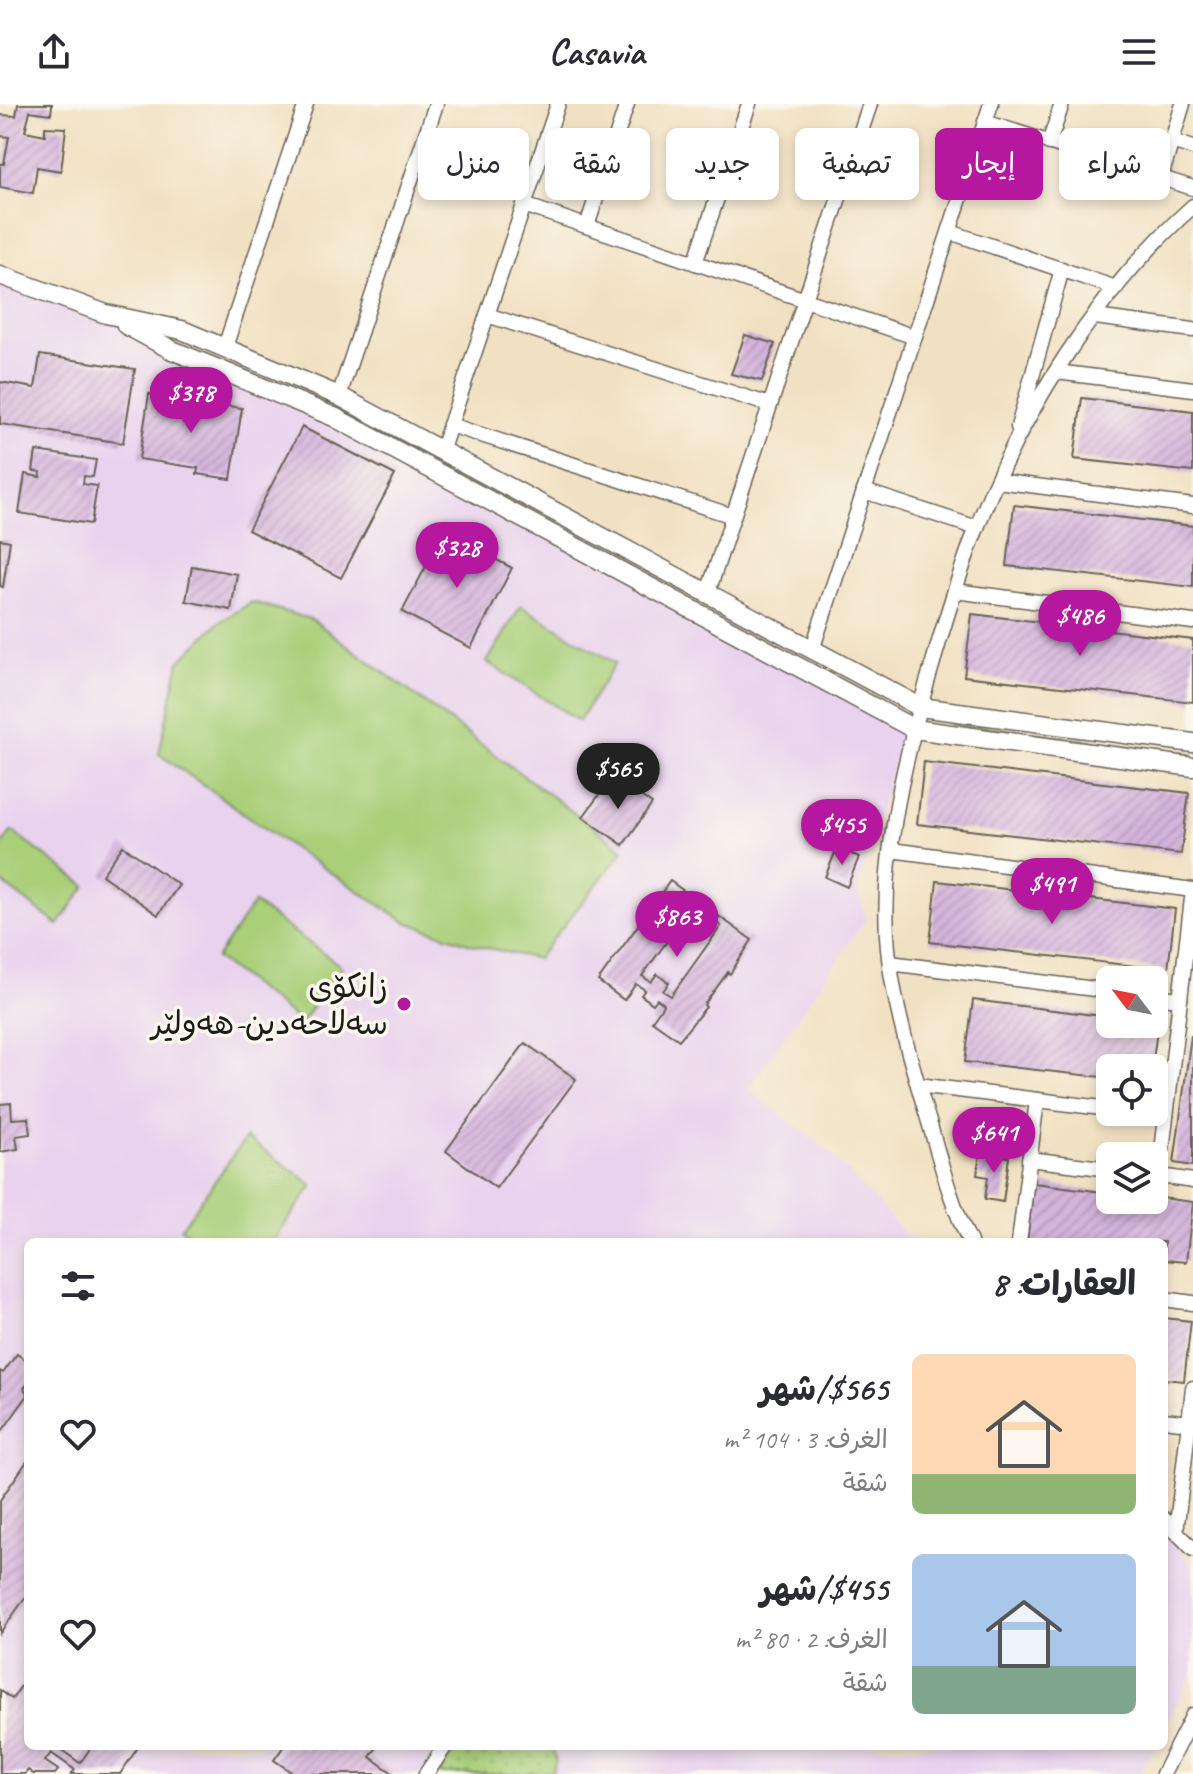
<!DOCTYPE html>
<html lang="ar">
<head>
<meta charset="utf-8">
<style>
	:root { --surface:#fff; --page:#f7f7f7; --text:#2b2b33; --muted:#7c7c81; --accent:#b5179e }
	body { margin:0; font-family:Caveat,"Playpen Sans Arabic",sans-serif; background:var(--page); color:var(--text); direction:rtl; height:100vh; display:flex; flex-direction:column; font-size:30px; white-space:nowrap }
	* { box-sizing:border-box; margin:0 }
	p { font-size:26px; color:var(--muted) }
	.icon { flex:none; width:44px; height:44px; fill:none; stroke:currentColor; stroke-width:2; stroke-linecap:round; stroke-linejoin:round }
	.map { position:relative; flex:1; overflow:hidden; direction:ltr }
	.drawer { position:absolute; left:24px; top:1134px; width:1144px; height:512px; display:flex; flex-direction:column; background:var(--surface); border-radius:12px; box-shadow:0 4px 12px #0003; direction:rtl }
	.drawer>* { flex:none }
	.banner { position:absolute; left:24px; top:24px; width:1146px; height:72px; direction:rtl; display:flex; gap:16px }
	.needle { width:52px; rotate:302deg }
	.buttons { position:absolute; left:1096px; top:862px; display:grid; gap:16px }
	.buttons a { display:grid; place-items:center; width:72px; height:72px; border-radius:12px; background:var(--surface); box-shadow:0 4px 12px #0003; font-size:40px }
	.price { position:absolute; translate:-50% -68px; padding:0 18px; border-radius:28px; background:var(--accent); color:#fff; font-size:26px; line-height:52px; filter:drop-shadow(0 2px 4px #0008) }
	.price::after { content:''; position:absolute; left:50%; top:48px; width:24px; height:18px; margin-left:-12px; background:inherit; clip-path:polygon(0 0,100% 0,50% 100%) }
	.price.on { background:#222; color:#fff }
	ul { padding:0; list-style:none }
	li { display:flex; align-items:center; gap:24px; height:200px; padding:0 32px }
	li span { display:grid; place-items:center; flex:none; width:224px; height:160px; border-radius:12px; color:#555 }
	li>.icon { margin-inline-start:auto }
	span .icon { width:96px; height:96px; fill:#fffc; stroke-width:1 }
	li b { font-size:34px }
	h2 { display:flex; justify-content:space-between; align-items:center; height:96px; padding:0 32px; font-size:34px }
	.chip { padding:0 28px; border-radius:12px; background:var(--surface); box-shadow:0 4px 12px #0003; font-size:28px; line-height:72px }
	.chip.on { background:var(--accent); color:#fff }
	header { display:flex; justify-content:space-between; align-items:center; height:104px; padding:0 32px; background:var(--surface); font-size:36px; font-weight:700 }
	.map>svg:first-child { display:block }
</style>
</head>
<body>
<header><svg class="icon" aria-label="menu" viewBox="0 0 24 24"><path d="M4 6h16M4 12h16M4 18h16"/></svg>Casavia<svg class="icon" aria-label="share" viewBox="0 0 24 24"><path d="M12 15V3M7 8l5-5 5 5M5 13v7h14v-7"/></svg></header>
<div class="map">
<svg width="1193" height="1670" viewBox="0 0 1193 1670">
	<defs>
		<pattern id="grass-dots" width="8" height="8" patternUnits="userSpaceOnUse" patternTransform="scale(2)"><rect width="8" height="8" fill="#a9cf79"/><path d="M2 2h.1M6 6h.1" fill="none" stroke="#91b168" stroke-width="1.8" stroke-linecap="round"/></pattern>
		<pattern id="forest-firs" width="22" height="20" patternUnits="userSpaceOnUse" patternTransform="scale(2)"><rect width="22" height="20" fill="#86b269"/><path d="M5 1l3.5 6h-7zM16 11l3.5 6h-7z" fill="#6d9056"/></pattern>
		<pattern id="building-hatch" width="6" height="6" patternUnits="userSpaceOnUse" patternTransform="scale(2)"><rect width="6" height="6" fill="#d4b4dc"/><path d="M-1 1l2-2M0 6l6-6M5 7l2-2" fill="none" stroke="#b59abc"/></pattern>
	</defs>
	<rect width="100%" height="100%" fill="#fbf7ec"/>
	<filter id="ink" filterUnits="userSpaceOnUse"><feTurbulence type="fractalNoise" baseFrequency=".0125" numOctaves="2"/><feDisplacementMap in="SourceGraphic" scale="16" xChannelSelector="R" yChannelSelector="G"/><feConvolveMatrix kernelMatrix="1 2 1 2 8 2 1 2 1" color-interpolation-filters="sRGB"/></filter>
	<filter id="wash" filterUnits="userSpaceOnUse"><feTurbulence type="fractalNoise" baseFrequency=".006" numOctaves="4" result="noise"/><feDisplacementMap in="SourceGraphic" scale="32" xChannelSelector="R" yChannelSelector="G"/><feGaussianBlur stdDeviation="1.8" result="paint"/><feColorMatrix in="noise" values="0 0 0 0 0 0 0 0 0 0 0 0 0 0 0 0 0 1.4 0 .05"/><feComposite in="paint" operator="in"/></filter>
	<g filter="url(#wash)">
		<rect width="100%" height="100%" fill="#f1e1c3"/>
		<g fill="#e8d2ee">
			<path d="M0 181 78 204 303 299 905 619 857 787 867 814 748 985 829 1048 913 1138H28V1642H1155L1140 1670H0Z"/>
			<path d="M1164 1428 1193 1462V1568L1164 1625Z"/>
		</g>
		<path fill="url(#grass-dots)" stroke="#62764a" stroke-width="2" d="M458 1642H552L556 1657 551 1670H439Z"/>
		<path fill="url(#forest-firs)" stroke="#516742" stroke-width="2" d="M951 617 1193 650V653L950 621Z"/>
		<g fill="#a9cf79" stroke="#62764a" stroke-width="2">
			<path d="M252 498 313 516 624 746 537 855 471 840 406 818 299 748 159 650 179 558 218 519Z"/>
			<path d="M521 502 615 559 579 617 487 558Z"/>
			<path d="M12 727 86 782 58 821 0 777V743Z"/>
			<path d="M254 799 342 863 301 918 216 854Z"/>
			<path d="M246 1034 313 1081 273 1138H200L181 1124Z"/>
		</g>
		<g id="blocks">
			<g fill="url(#building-hatch)" fill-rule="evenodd">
				<path d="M18 0H52L51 10 30 7 25 27 45 31V23L66 24 61 67 37 63 33 89 0 83V60H4L9 33 0 32V11L16 12Z"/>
				<path d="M745 231 775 240 762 277 731 270Z"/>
				<path d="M40 251 135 265 123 339 0 320V278L35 284Z"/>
				<path d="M149 290 242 304 231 375 197 370 198 364 139 355Z"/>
				<path d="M1082 294 1193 307V368L1074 355Z"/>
				<path d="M302 323 395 371 341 474 248 426Z"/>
				<path d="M36 347 96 356 93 373 84 372 83 380 97 382 91 420 19 409 25 370 40 373 41 368 33 367Z"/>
				<path d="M1014 401 1193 422V483L1007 462Z"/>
				<path d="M444 428 512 464 471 544 402 508Z"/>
				<path d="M0 435 10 437 3 483 0 482Z"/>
				<path d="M192 462 237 470 231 506 186 497Z"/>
				<path d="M972 510 1193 536V598L964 572Z"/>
				<path d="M924 658 1189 689 1181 750 917 720Z"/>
				<path d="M613 672 652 700 623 741 583 713Z"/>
				<path d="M123 742 179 781 158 811 102 771Z"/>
				<path d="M837 744 859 753 847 783 825 773Z"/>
				<path d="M670 777 752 836 730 870 728 868 704 901 706 903 679 936 652 917 664 900 657 895 653 900 641 891 645 886 636 880 624 896 598 877ZM693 801 721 822 671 892 663 887 669 879 657 870 651 878 642 872Z"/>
				<path d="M937 777 1175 805 1168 866 930 838Z"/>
				<path d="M973 896 1110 913V920L1158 918 1152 964H1110V974L965 958Z"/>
				<path d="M1191 932H1193V1062L1174 1059Z"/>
				<path d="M525 939 576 975 496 1084 446 1047Z"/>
				<path d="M11 999 12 1015 28 1014 30 1030 16 1032 18 1045 0 1048V1000Z"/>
				<path d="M981 1010 1009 1030 994 1049 967 1029Z"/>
				<path d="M980 1049 1009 1053 1003 1098 985 1095 988 1073 977 1071Z"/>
				<path d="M1034 1079 1110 1089V1096H1154V1093L1193 1098 1186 1158 1164 1156V1138H1027Z"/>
				<path d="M1164 1214 1191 1217 1184 1277 1164 1275Z"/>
				<path d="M17 1250 28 1258V1279L24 1284 28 1291 0 1330V1267L3 1269Z"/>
				<path d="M28 1356V1490L0 1529V1396Z"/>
				<path d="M21 1582 28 1587V1642H56L80 1659 92 1642H139L120 1670H71L75 1666 51 1649 45 1657 58 1666 55 1670H33L28 1666 25 1670H0V1586L12 1595Z"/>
				<path d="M284 1642H333L336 1644 338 1642H378L370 1653 394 1670H294L274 1656Z"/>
			</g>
		</g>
	</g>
	<g filter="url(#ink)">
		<use href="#blocks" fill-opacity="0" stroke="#676156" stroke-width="2"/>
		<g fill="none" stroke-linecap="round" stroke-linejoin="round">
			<defs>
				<g id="street">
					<path d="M985 18 1193 84"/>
					<path d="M1172 37 1193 44"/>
					<path d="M1049 39 1062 0"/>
					<path d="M1161 73 1183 0"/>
					<path d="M524 101 915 233"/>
					<path d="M587 122 627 0"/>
					<path d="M950 128 1116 184"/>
					<path d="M695 159 749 0"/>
					<path d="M487 211 770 301"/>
					<path d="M1095 213 1193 226"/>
					<path d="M225 243 306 0"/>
					<path d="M1056 268 1193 285"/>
					<path d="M339 292 436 0"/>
					<path d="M450 321 733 412"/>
					<path d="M1018 323 1062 165"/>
					<path d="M442 345 558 0"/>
					<path d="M997 377 1193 402"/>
					<path d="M864 387 977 424"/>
					<path d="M955 487 1193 518"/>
					<path d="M708 488 870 0"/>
					<path d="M812 546 991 0"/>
					<path d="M891 746 1193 786 1159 1072"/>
					<path d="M890 859 1110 887"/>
					<path d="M1154 892 1180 895"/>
					<path d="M918 981 1110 1005"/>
					<path d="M1132 1008 1166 1012"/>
					<path d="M1029 1055 1110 1065"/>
					<path d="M1154 1071 1193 1077"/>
					<path d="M970 1138C951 1100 941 1059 929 1018 913 965 896 910 889 854 878 764 903 661 928 575 943 525 957 474 976 426 1021 308 1099 186 1193 102"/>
					<path d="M1019 1138 1037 996"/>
					<path d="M1164 1195 1193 1199"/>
					<path d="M1164 1316 1189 1319"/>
					<path d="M1164 1415 1193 1445"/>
					<path d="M1176 1428 1193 1284"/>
					<path d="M426 1670 445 1642"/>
					<path d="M1163 1670 1193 1611"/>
				</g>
				<g id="secondary">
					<path d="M0 171 106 210 182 226 339 292 920 603 1193 639"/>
					<path d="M126 221 172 246 334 313 914 625 1193 663"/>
				</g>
			</defs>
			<use href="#street" stroke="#676156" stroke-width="17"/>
			<use href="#secondary" stroke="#676156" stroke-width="21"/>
			<use href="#street" stroke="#fff" stroke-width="14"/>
			<use href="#secondary" stroke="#fff" stroke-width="18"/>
		</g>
	</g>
	<circle fill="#b5179e" stroke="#fbf7ec" stroke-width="3" cx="404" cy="900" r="8"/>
	<g text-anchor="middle" stroke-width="7" stroke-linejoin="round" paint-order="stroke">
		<g font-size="32" fill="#1c1c1c" stroke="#fbf7ec" text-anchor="end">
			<text x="388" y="893">زانکۆی<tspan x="388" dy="37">سەلاحەدین-هەولێر</tspan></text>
		</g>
	</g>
</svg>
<div class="buttons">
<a><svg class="needle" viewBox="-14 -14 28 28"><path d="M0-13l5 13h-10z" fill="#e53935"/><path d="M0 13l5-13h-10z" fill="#7c7c81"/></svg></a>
<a><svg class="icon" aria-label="locate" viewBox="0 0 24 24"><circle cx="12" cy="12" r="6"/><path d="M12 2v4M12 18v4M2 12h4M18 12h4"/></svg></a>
<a><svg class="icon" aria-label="layers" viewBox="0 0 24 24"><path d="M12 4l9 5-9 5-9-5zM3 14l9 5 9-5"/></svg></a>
</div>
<b class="price" style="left:191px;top:331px">$378</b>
<b class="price" style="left:457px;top:486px">$328</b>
<b class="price" style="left:1080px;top:554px">$486</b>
<b class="price on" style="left:618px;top:707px">$565</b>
<b class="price" style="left:842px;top:763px">$455</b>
<b class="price" style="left:1052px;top:822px">$491</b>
<b class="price" style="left:677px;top:855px">$863</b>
<b class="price" style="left:994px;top:1071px">$641</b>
<div class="banner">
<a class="chip">شراء</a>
<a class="chip on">إيجار</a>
<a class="chip">تصفية</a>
<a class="chip">جديد</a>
<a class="chip">شقة</a>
<a class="chip">منزل</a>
</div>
<section class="drawer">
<h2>العقارات: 8<svg class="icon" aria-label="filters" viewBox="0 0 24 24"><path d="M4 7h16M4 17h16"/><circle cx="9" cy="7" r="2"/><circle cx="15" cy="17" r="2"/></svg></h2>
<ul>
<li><span style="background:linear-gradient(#ffd9b3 75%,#8fb573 0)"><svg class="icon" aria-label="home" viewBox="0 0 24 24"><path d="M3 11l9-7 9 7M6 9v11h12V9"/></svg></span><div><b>$565/شهر</b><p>الغرف: 3 · 104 m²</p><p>شقة</p></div><svg class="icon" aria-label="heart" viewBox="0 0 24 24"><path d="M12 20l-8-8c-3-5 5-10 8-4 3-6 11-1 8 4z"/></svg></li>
<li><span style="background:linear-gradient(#a9c7e8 70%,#7fa58c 0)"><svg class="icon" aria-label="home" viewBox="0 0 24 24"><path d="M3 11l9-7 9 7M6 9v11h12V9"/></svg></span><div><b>$455/شهر</b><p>الغرف: 2 · 80 m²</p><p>شقة</p></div><svg class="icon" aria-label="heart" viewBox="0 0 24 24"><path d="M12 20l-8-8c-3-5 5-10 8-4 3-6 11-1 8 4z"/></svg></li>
</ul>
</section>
</div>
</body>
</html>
